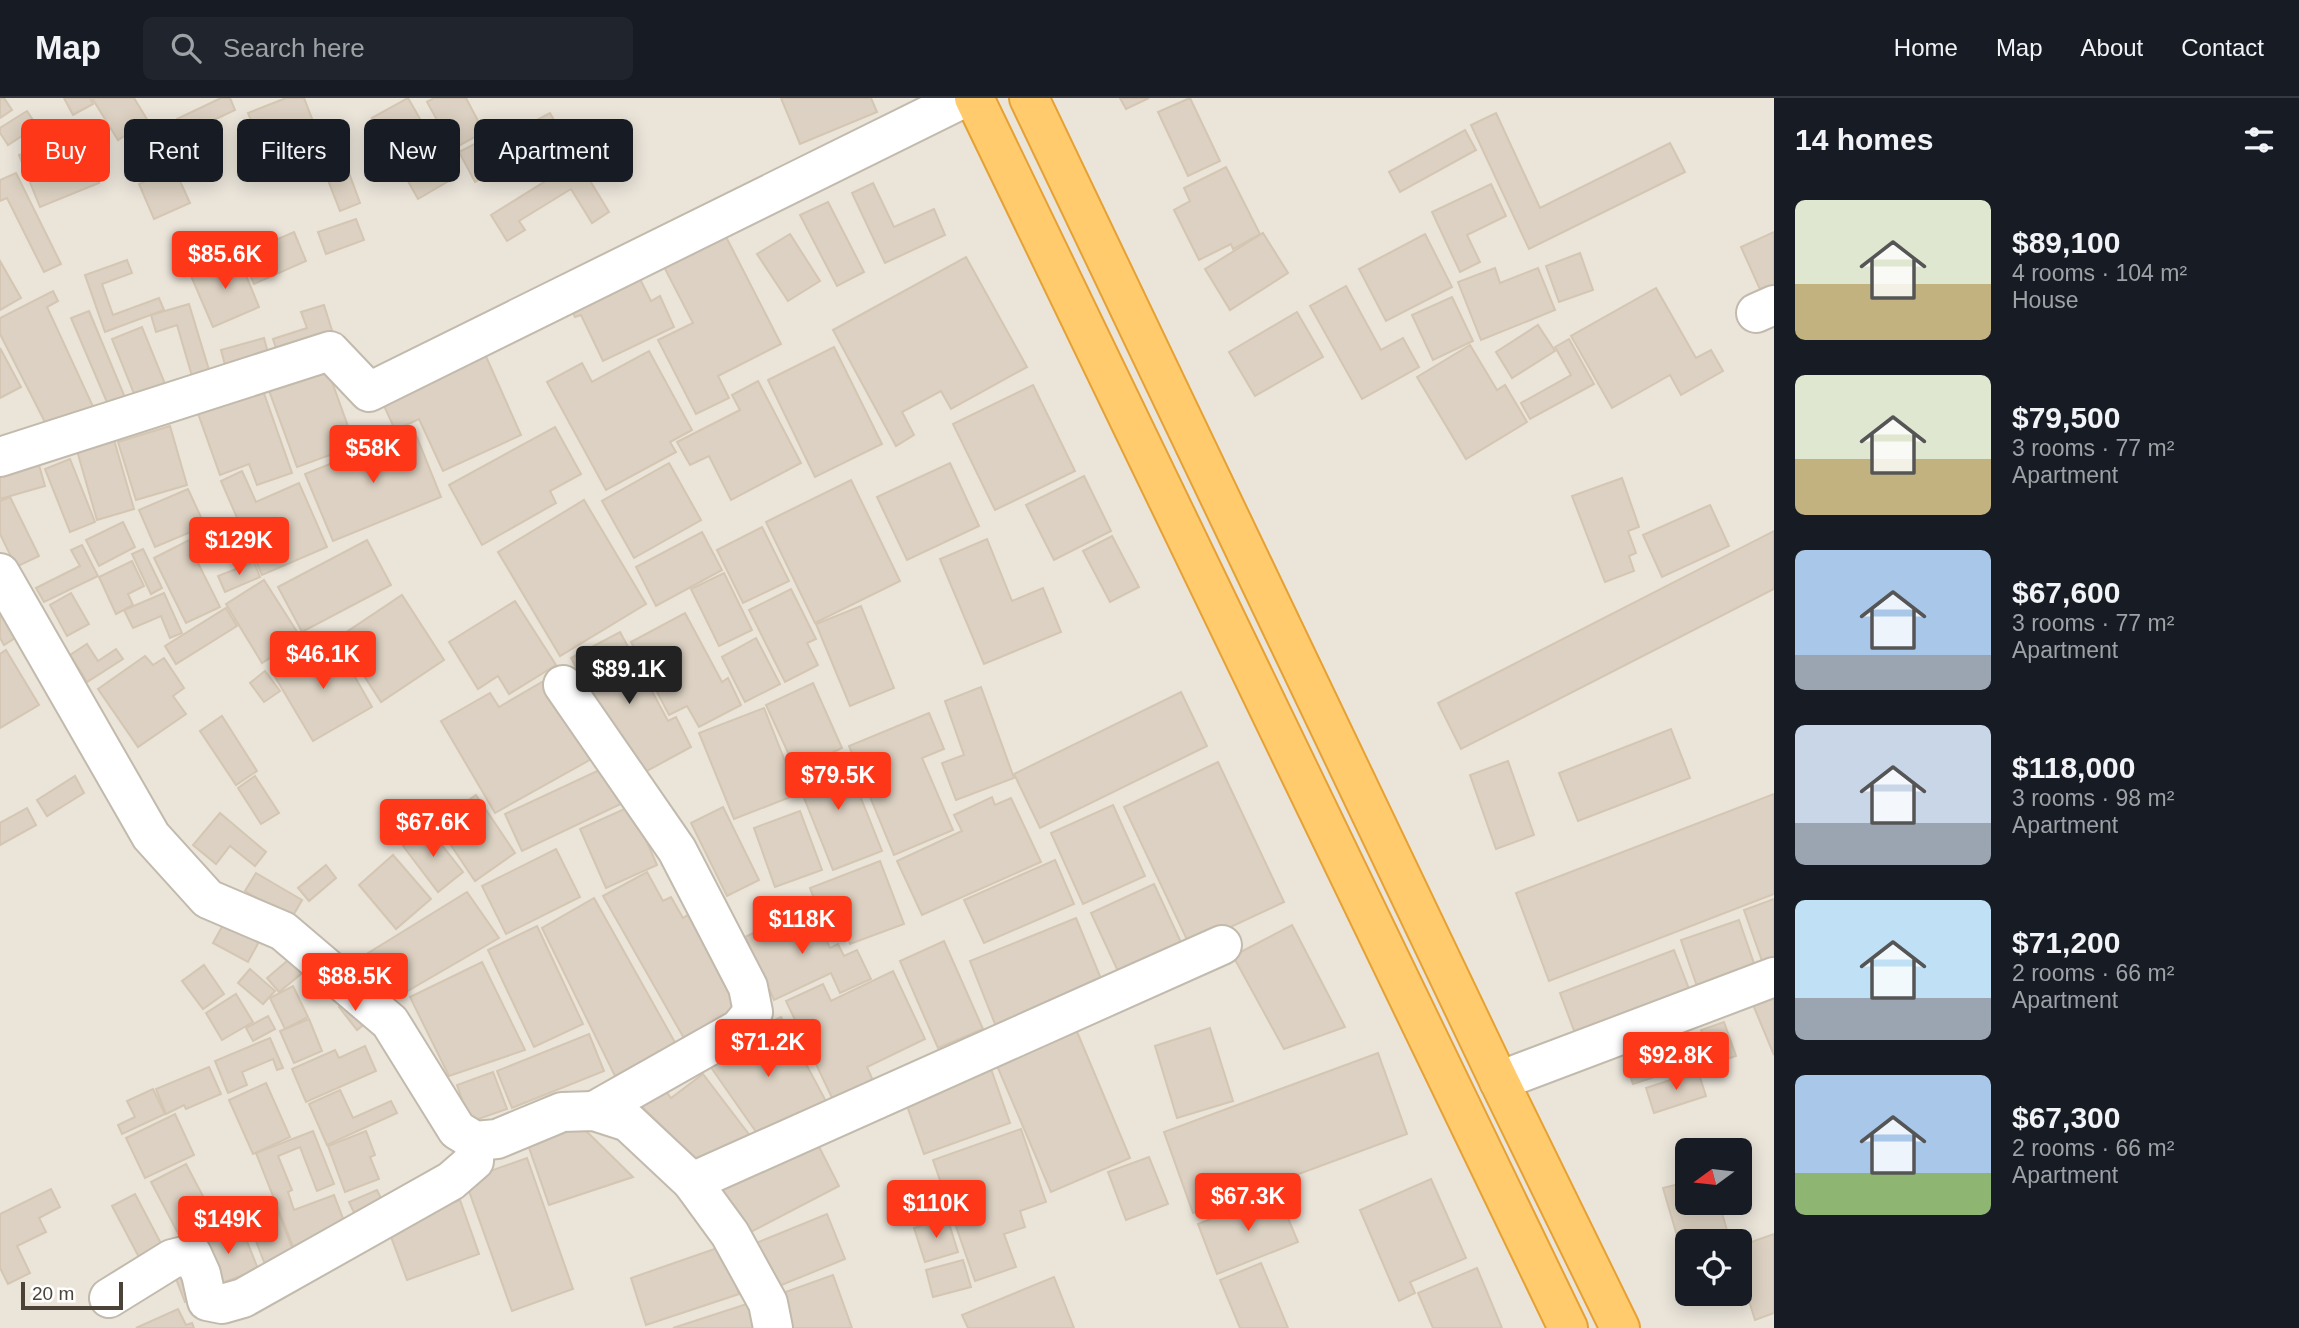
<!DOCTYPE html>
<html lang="en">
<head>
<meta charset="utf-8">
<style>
	:root { --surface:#171b24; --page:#20242c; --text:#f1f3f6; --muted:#9ea1a6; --line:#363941; --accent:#ff3719 }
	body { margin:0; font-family:Arial,sans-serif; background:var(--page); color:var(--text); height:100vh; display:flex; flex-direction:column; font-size:26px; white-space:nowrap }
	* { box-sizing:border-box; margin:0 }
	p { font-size:23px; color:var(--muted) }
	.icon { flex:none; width:38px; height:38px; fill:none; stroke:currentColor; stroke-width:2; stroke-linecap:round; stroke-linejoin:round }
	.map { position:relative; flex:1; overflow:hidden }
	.drawer { display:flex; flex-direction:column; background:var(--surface); width:525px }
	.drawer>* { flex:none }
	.hud { position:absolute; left:21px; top:21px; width:665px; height:63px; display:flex; gap:14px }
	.needle { width:46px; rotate:255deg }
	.controls { position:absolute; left:1675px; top:1040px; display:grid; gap:14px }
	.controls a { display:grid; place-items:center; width:77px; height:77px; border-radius:10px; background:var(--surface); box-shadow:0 4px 18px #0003; font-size:35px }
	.scale { position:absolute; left:21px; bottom:18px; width:102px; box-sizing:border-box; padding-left:7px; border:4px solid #4b4338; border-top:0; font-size:19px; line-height:24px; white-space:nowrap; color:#4b4338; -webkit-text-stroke:5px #fff; paint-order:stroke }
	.price { position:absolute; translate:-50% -60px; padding:0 16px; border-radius:7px; background:var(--accent); color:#fff; font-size:23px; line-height:46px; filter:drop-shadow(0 2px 4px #0008) }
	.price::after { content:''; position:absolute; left:50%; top:42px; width:21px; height:16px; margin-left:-10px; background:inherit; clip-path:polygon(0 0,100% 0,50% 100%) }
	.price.on { background:#222; color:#fff }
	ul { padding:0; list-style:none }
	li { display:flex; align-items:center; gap:21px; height:175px; padding:0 21px }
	li span { display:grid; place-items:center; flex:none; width:196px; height:140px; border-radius:10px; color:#555 }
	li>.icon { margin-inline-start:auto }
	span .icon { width:84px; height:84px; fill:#fffc; stroke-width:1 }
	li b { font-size:30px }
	h2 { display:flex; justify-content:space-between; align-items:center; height:84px; padding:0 21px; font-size:30px }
	.pill { padding:0 24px; border-radius:10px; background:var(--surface); box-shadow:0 4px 18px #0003; font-size:24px; line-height:63px }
	.pill.on { background:var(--accent); color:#fff }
	header { display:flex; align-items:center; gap:42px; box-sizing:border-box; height:98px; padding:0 35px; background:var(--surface); border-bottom:2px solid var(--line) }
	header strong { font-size:33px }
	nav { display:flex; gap:38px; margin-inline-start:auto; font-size:24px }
	.search { width:490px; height:63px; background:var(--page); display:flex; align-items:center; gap:18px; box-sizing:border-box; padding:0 24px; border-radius:10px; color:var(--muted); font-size:26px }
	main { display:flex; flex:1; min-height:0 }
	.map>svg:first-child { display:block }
</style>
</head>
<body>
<header>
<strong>Map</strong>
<div class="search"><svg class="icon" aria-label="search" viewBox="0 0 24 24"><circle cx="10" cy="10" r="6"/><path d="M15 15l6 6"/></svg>Search here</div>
<nav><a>Home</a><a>Map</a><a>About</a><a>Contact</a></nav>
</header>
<main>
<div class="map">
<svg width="1774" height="1230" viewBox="0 0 1774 1230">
	<rect width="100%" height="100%" fill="#f6f2eb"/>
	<path fill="#eae4d9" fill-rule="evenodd" d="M0 0H1774V1230H0ZM1687 1052H1740V1104H1687ZM1687 1143H1740V1195H1687Z"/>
	<g fill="#dcd1c2" stroke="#d4c6b2" stroke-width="2">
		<path d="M0 0H4L12 12 0 20Z"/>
		<path d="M64 0H90L93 6 73 17Z"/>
		<path d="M92 0H134L148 23 118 42Z"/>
		<path d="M221 0H230L235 12 184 36 177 21Z"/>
		<path d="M286 0H304L316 31 263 52 248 15Z"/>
		<path d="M408 0 454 80 418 101 372 20Z"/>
		<path d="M434 0H466L484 34 453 51 427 4Z"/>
		<path d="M781 0H871L877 14 800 46Z"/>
		<path d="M1120 0H1149L1126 11Z"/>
		<path d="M1190 0 1220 63 1188 78 1158 14Z"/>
		<path d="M27 13 37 28 8 47 0 35V30Z"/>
		<path d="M550 15 576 62 543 80 536 67 554 57 535 23Z"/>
		<path d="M1496 15 1540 110 1670 45 1685 74 1529 151 1471 27Z"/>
		<path d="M1465 32 1476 52 1400 94 1389 74Z"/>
		<path d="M78 33 99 85 40 109 19 57Z"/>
		<path d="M488 39 503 69 475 84 459 54Z"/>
		<path d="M578 63 609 114 592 125 571 91 519 123 525 132 507 143 491 117Z"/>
		<path d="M345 64 360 105 340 113 324 72Z"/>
		<path d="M1226 69 1260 136 1233 151 1231 146 1199 162 1174 112 1190 103 1184 90Z"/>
		<path d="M174 70 190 105 154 121 139 86Z"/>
		<path d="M16 75 61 166 44 174 7 100 0 103V82Z"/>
		<path d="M873 85 894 129 934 111 945 137 885 165 852 95Z"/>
		<path d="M1491 86 1506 118 1467 137 1480 164 1460 174 1432 114Z"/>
		<path d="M828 104 864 174 837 188 800 117Z"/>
		<path d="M356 121 364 142 326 156 318 134Z"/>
		<path d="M722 131 781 246 718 278 729 300 696 316 658 242 693 225 661 163Z"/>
		<path d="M294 134 306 163 254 186 241 157Z"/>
		<path d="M1774 134V193L1763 198 1741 149Z"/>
		<path d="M1263 135 1288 175 1230 212 1205 171Z"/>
		<path d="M790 136 820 183 788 203 757 156Z"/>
		<path d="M1425 136 1452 189 1386 223 1359 171Z"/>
		<path d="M1580 155 1593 192 1559 204 1546 168Z"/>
		<path d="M238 158 259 209 213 229 191 178Z"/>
		<path d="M966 159 1027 269 951 311 941 293 902 314 914 337 896 348 833 232Z"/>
		<path d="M127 162 132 175 102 186 113 217 159 200 164 212 105 234 85 177Z"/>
		<path d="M0 163 21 200 0 212Z"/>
		<path d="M1495 170 1500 185 1538 170 1555 212 1481 242 1458 184Z"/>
		<path d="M640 181 651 203 660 198 674 229 603 263 581 217 575 219 565 199Z"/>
		<path d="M1346 188 1381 252 1403 240 1419 269 1362 301 1310 208Z"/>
		<path d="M1656 190 1696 260 1711 252 1723 273 1681 297 1670 277 1612 310 1571 238Z"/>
		<path d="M53 193 58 203 47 209 96 315 46 326 0 236V220Z"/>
		<path d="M1452 199 1473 243 1433 262 1412 217Z"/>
		<path d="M189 206 209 272 192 278 177 227 156 234 151 217Z"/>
		<path d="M324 207 335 242 279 259 273 241 307 230 301 214Z"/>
		<path d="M89 213 126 302 109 309 71 220Z"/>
		<path d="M1297 214 1323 259 1255 298 1229 254Z"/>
		<path d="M1538 227 1555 253 1512 280 1496 254Z"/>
		<path d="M142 229 165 286 135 298 112 241Z"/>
		<path d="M264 240 271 266 228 278 221 252Z"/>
		<path d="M1569 241 1594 286 1530 321 1521 305 1571 277 1555 249Z"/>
		<path d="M1470 247 1497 292 1505 287 1527 324 1466 361 1417 279Z"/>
		<path d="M834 249 882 346 815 379 768 282Z"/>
		<path d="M0 250 21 289 0 300Z"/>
		<path d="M649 253 692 332 670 344 676 354 606 392 547 284 582 265 592 284Z"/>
		<path d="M484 254 521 337 443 373 419 321 395 332 381 301Z"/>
		<path d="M326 267 355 348 297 369 267 287Z"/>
		<path d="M758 283 801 365 731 402 709 358 690 367 677 344 740 312 732 297Z"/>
		<path d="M260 284 292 375 257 387 249 366 220 377 195 307Z"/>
		<path d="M1033 287 1075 373 995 412 953 326Z"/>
		<path d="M110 328 134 411 97 422 73 339Z"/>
		<path d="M170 328 187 387 136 402 118 344Z"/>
		<path d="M555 329 581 376 550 393 556 405 482 447 449 387Z"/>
		<path d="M414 332 441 399 333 443 305 376Z"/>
		<path d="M35 353 45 388 0 401V362Z"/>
		<path d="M70 361 95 424 70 434 45 371Z"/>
		<path d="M669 365 701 422 634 460 602 403Z"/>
		<path d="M950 365 979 428 907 462 877 399Z"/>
		<path d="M242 373 256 404 299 385 327 449 262 477 221 383Z"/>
		<path d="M1084 378 1111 433 1054 462 1026 407Z"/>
		<path d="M1622 380 1639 429 1628 433 1636 455 1629 458 1634 473 1605 484 1572 398Z"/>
		<path d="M851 382 900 483 815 525 766 424Z"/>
		<path d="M188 391 205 428 155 449 139 412Z"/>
		<path d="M10 399 39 458 16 469 0 436V403Z"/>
		<path d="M584 402 646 506 560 558 498 454Z"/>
		<path d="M1710 407 1729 448 1662 479 1643 437Z"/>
		<path d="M123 424 135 449 99 468 86 442Z"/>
		<path d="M762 429 789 483 743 505 717 452Z"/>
		<path d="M1774 433V491L1461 651 1438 605Z"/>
		<path d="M702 434 722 472 656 508 636 469Z"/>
		<path d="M199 437 207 453 195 459 220 509 186 525 154 460Z"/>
		<path d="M1112 438 1139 489 1110 504 1083 453Z"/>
		<path d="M987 441 1012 503 1043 490 1061 534 984 566 940 461Z"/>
		<path d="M367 442 391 487 302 534 278 489Z"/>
		<path d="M82 447 98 478 44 504 36 490 80 468 71 452Z"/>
		<path d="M143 451 162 490 151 496 132 456Z"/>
		<path d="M132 463 144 488 128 496 133 507 116 516 99 479Z"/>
		<path d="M254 464 260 479 225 494 218 478Z"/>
		<path d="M724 475 752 532 719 548 691 491Z"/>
		<path d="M264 482 301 540 262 565 226 506Z"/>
		<path d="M791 491 816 541 807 545 818 567 785 584 749 512Z"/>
		<path d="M0 494 23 535 4 547 0 540Z"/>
		<path d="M71 495 89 526 67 538 50 507Z"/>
		<path d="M164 495 182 535 170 540 161 518 133 530 124 512Z"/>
		<path d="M402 497 444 562 381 604 339 539Z"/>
		<path d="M515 503 556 567 509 596 498 578 478 591 449 544Z"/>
		<path d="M861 508 894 590 850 608 816 526Z"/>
		<path d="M226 510 237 528 176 566 165 548Z"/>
		<path d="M685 515 722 584 728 580 741 607 699 629 687 608 669 617 631 544Z"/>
		<path d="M620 534 668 623 676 619 691 649 634 680 571 560Z"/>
		<path d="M756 540 780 586 745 604 722 559Z"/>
		<path d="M334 542 372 609 313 643 274 577Z"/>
		<path d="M87 546 98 563 116 551 123 561 87 584 70 557Z"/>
		<path d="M6 552 39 607 0 630V556Z"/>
		<path d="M145 558 153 567 164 560 184 590 173 598 186 616 138 649 98 591Z"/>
		<path d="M265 573 280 593 264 604 250 585Z"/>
		<path d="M547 581 595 659 495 715 441 623 490 595 499 609Z"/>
		<path d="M813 585 842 650 796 672 766 607Z"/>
		<path d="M981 589 1014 680 956 702 942 665 964 657 945 603Z"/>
		<path d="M1181 594 1207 648 1040 730 1014 676Z"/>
		<path d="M764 610 798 696 734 721 699 635Z"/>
		<path d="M929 615 944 651 922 660 953 732 894 757 849 648Z"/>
		<path d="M222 618 257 673 236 687 200 633Z"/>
		<path d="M1671 631 1690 680 1578 723 1559 675Z"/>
		<path d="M843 655 882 753 833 772 794 675Z"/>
		<path d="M1508 663 1534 737 1496 751 1470 677Z"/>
		<path d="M1218 664 1284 804 1190 848 1124 709Z"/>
		<path d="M610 667 627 703 522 753 505 716Z"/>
		<path d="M75 678 84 695 47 718 37 702Z"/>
		<path d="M255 678 279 715 261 726 238 690Z"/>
		<path d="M1774 696V796L1549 883 1516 795Z"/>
		<path d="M476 697 515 755 475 783 436 725Z"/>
		<path d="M992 699 995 707 1011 700 1041 764 922 817 897 763 962 733 954 717Z"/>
		<path d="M1113 707 1145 778 1083 806 1051 735Z"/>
		<path d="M631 708 657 767 606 790 580 731Z"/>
		<path d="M723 709 759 782 727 798 691 725Z"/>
		<path d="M27 710 36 727 0 747V725Z"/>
		<path d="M800 713 822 772 775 789 754 730Z"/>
		<path d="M220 715 266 754 255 768 230 748 216 766 193 747Z"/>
		<path d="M427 728 463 774 438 794 403 748Z"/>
		<path d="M556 751 580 799 506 836 482 788Z"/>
		<path d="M393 757 431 801 396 831 359 787Z"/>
		<path d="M1055 762 1074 806 984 845 964 802Z"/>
		<path d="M880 763 904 826 850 846 844 830 828 837 810 790Z"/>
		<path d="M326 767 336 780 309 803 298 790Z"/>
		<path d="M647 774 663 803 671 799 683 820 694 813 748 907 685 942 603 798Z"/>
		<path d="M256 775 302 802 291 821 245 793Z"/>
		<path d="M1154 786 1185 853 1122 882 1091 815Z"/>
		<path d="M467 794 499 840 399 898 365 857Z"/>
		<path d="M594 800 677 948 616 980 542 830Z"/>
		<path d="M1774 801V871L1766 874 1744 812Z"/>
		<path d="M810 808 830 850 838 846 844 858 857 852 871 881 840 895 831 875 774 902 745 839Z"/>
		<path d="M229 816 263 836 248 864 213 845Z"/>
		<path d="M1076 820 1104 888 997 931 970 863Z"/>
		<path d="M1739 822 1758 877 1700 897 1681 842Z"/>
		<path d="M1292 827 1345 929 1284 951 1233 858Z"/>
		<path d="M537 828 583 926 534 949 488 852Z"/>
		<path d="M944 843 983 931 938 950 900 863Z"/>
		<path d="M300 852 312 867 279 894 267 880Z"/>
		<path d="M1674 852 1694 904 1579 946 1560 895Z"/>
		<path d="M482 864 525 952 449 978 410 899Z"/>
		<path d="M204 867 224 896 203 911 182 883Z"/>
		<path d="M250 871 275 893 263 906 238 885Z"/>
		<path d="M893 873 925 941 867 969 874 985 834 1004 786 903 823 886 831 903Z"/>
		<path d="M293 888 308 919 285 931 270 900Z"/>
		<path d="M1774 892V957L1751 902Z"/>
		<path d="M236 896 253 924 222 942 206 915Z"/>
		<path d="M353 897 372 920 357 932 339 909Z"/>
		<path d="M268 918 275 931 253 943 246 930Z"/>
		<path d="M781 919 829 1009 761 1041 703 958Z"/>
		<path d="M309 921 322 953 294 965 280 933Z"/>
		<path d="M1724 924 1736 958 1713 966 1701 932Z"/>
		<path d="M1075 929 1130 1060 1051 1094 995 963Z"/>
		<path d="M1210 930 1233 1003 1177 1020 1155 948Z"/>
		<path d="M589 936 604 973 512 1010 497 973Z"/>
		<path d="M1699 939 1707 962 1633 986 1625 963Z"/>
		<path d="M270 940 283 970 277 972 273 961 242 974 247 987 228 995 215 963Z"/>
		<path d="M365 948 376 973 306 1004 292 971 335 952 339 960Z"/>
		<path d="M1378 955 1407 1036 1193 1115 1164 1034Z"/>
		<path d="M209 969 221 996 186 1011 184 1007 166 1016 156 991Z"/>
		<path d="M991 971 1010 1025 924 1056 905 1002Z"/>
		<path d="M1698 973 1706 998 1654 1015 1646 990Z"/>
		<path d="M493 974 507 1011 470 1024 457 987Z"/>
		<path d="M703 976 754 1043 709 1074 635 1002 660 985 671 1000Z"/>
		<path d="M266 985 290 1039 253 1056 229 1002Z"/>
		<path d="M153 991 165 1016 122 1036 118 1027 135 1019 127 1003Z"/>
		<path d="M340 992 353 1020 391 1003 397 1015 327 1047 309 1006Z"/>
		<path d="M175 1016 194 1057 145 1080 126 1040Z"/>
		<path d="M576 1023 633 1079 549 1107 526 1041Z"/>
		<path d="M1021 1031 1046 1104 1020 1113 1025 1129 1004 1136 1016 1169 975 1183 933 1062Z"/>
		<path d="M313 1033 334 1086 317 1093 300 1049 278 1058 292 1092 288 1094 294 1112 334 1097 347 1131 294 1151 256 1055Z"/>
		<path d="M366 1033 375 1057 370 1059 379 1081 345 1094 328 1048Z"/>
		<path d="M814 1039 839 1088 741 1139 716 1089Z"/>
		<path d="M1149 1059 1168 1106 1126 1122 1108 1074Z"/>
		<path d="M527 1060 573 1191 512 1213 465 1082Z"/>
		<path d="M186 1066 206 1104 185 1114 196 1134 181 1141 151 1084Z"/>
		<path d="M1431 1081 1466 1160 1410 1184 1415 1195 1399 1203 1360 1112Z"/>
		<path d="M1687 1084V1104H1719L1728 1136 1705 1143H1687V1156L1683 1158 1663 1090Z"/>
		<path d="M51 1091 60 1109 39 1120 46 1134 17 1148 30 1175 8 1186 0 1170V1116Z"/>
		<path d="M377 1092 386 1111 358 1123 349 1104Z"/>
		<path d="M1277 1094 1298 1144 1217 1176 1198 1126Z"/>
		<path d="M135 1096 165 1153 142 1165 112 1108Z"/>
		<path d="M460 1102 479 1156 407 1182 387 1128Z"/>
		<path d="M278 1114 295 1157 266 1169 249 1125Z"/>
		<path d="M827 1116 845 1161 767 1193 749 1148Z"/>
		<path d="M947 1119 958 1154 925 1164 914 1130Z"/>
		<path d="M241 1128 258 1171 215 1188 198 1146Z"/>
		<path d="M1774 1136V1215L1755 1222 1743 1184 1740 1183V1148Z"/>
		<path d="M723 1148 739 1196 646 1227 631 1180Z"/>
		<path d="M963 1162 971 1189 933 1199 926 1172Z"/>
		<path d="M1261 1165 1288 1230H1240L1220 1182Z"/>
		<path d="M171 1168 200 1198 185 1204Z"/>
		<path d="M1477 1170 1502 1230H1433L1418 1195Z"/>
		<path d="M833 1177 852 1230H789L777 1197Z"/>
		<path d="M1054 1179 1074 1230H968L962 1217Z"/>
		<path d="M756 1203 764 1230H673Z"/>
		<path d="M178 1211 186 1227 192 1225 194 1230H136Z"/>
	</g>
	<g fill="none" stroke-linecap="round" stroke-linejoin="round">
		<defs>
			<g id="street">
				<path d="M1756 215 1774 207"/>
				<path d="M0 359 330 253 369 294 964 0"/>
				<path d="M0 475 151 738 208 801 283 833 390 924 457 1032 475 1043 497 1041 562 1014 594 1013 628 1024 692 1084 730 1136 768 1205 773 1230"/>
				<path d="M563 587 677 752 748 889 753 914 739 931 594 1013"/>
				<path d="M1499 983 1774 879"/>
				<path d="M692 1084 1222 847"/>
				<path d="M109 1200 172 1161 192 1156 201 1176 207 1203 222 1206 243 1200 451 1083 474 1063 475 1043"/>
			</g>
			<g id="highway">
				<path d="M974 0 1568 1230"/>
				<path d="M1029 0 1499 983 1620 1230"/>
			</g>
		</defs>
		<use href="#street" stroke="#c2baac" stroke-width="42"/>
		<use href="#highway" stroke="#e6a134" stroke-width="42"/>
		<use href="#street" stroke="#fff" stroke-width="38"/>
		<use href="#highway" stroke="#ffcb6d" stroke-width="38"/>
	</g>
</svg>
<div class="controls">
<a><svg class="needle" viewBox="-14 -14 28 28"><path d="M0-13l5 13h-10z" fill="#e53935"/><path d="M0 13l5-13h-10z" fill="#9ea1a6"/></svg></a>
<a><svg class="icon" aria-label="locate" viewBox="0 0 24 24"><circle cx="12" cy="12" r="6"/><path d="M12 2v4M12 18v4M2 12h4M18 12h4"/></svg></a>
</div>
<div class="scale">20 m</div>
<b class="price" style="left:225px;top:193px">$85.6K</b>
<b class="price" style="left:373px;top:387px">$58K</b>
<b class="price" style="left:239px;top:479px">$129K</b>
<b class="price" style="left:323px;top:593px">$46.1K</b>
<b class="price on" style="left:629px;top:608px">$89.1K</b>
<b class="price" style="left:838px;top:714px">$79.5K</b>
<b class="price" style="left:433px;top:761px">$67.6K</b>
<b class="price" style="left:802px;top:858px">$118K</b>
<b class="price" style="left:355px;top:915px">$88.5K</b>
<b class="price" style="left:768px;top:981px">$71.2K</b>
<b class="price" style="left:1676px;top:994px">$92.8K</b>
<b class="price" style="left:1248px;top:1135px">$67.3K</b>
<b class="price" style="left:936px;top:1142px">$110K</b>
<b class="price" style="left:228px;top:1158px">$149K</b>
<div class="hud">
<a class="pill on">Buy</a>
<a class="pill">Rent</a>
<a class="pill">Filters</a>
<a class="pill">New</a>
<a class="pill">Apartment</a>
</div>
</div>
<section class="drawer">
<h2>14 homes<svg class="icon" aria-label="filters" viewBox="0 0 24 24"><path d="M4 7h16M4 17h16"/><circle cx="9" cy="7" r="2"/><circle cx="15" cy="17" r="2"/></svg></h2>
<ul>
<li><span style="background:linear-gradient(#dfe7d0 60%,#c2b280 0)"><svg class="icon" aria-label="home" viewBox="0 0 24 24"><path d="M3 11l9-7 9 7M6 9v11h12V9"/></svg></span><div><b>$89,100</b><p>4 rooms · 104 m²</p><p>House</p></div></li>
<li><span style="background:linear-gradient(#dfe7d0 60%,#c2b280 0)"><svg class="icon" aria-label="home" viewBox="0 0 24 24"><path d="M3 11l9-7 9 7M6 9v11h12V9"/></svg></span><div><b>$79,500</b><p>3 rooms · 77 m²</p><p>Apartment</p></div></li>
<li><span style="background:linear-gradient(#a9c7e8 75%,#9aa5b1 0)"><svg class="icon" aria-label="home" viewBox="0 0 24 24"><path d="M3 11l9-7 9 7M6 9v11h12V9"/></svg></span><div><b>$67,600</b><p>3 rooms · 77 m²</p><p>Apartment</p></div></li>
<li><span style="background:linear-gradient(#c9d6e8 70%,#9aa5b1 0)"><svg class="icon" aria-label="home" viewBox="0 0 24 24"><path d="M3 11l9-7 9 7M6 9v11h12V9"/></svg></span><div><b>$118,000</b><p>3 rooms · 98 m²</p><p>Apartment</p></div></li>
<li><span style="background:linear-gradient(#bfe0f5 70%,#9aa5b1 0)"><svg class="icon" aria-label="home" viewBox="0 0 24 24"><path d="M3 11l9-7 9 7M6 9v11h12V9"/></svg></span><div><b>$71,200</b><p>2 rooms · 66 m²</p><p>Apartment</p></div></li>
<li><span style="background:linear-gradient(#a9c7e8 70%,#8fb573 0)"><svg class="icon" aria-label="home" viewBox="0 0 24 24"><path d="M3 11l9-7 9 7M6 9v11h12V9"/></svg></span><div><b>$67,300</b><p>2 rooms · 66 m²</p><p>Apartment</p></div></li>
</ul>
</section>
</main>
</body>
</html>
